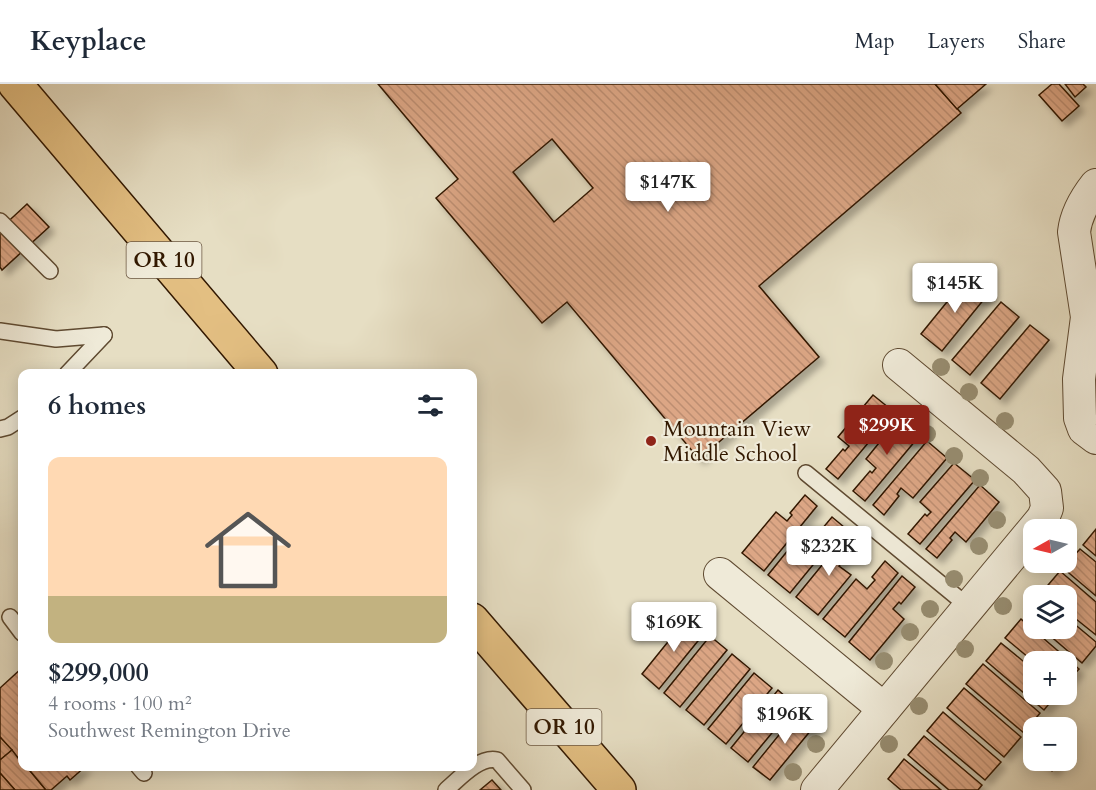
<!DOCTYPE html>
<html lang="en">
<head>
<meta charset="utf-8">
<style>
	:root { --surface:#fff; --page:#f2f2f3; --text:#1f2937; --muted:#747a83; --line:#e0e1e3; --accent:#8f2418 }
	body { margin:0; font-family:Cardo,serif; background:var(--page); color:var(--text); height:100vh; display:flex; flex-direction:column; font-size:22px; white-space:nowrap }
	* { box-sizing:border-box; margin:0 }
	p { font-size:20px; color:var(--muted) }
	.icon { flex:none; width:33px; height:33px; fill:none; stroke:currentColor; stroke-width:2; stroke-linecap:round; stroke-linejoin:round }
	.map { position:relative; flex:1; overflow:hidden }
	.details { position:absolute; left:18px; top:285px; width:459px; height:402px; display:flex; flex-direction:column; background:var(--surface); border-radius:12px; box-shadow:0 3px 15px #0003 }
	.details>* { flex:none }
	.needle { width:39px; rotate:262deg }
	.buttons { position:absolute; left:1023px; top:435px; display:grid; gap:12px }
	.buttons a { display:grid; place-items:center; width:54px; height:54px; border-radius:12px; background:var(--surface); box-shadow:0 3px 15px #0003; font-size:30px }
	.price { position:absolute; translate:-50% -51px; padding:0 14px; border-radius:6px; background:#fff; color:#222; font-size:20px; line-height:39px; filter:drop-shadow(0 2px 3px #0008) }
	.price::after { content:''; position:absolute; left:50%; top:36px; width:18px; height:14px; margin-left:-9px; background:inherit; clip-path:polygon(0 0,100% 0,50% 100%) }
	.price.on { background:var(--accent); color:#fff }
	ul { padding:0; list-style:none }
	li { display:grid; align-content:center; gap:12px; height:318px; padding:0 30px }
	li+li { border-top:2px solid var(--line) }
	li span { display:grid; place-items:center; height:186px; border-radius:12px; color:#555 }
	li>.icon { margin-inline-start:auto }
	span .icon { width:108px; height:108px; fill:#fffc; stroke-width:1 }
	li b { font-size:26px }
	h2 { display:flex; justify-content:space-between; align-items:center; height:72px; padding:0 30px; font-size:26px }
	header { display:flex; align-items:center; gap:36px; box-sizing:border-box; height:84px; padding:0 30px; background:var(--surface); border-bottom:2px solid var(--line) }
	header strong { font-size:28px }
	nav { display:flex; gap:33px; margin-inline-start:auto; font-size:21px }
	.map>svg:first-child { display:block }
</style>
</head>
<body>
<header>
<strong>Keyplace</strong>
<nav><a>Map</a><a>Layers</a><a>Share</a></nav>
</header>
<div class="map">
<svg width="1096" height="706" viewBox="0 0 1096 706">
	<defs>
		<pattern id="building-back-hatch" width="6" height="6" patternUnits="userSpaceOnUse" patternTransform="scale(1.5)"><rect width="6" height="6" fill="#dca685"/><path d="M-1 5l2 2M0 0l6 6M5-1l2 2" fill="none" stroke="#bd8e71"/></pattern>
		<filter id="shadow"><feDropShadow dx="5.5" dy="5.5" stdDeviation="3" flood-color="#0004"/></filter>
	</defs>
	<rect width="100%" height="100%" fill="#e6dec3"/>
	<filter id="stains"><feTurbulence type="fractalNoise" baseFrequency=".00333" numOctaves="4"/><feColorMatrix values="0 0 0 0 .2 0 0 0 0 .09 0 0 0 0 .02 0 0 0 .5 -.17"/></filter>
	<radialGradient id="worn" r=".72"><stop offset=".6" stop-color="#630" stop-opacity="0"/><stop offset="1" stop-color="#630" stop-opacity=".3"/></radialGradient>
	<g fill="url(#building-back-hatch)" stroke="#321800" stroke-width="1.5" fill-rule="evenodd" filter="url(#shadow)">
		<path d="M378 0H935L961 29 759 202 819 273 699 375 567 218 542 239 436 114 458 95ZM552 55 593 104 554 138 513 88Z"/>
		<path d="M935 0H986L957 25Z"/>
		<path d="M1052 0H1059L1079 22 1062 37 1039 11Z"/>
		<path d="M1065 0H1083L1086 3 1075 13Z"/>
		<path d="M27 120 49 143 2 186 0 183V145Z"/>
		<path d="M968 192 989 209 942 267 921 250Z"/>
		<path d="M1001 218 1019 233 970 291 952 276Z"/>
		<path d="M1030 241 1049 256 1000 315 981 299Z"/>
		<path d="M873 311 894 328 838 395 826 385 843 365 845 367 849 362 838 353Z"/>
		<path d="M900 333 921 350 865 417 853 407 870 387 872 389 876 384 866 375Z"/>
		<path d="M927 357 947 374 913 414 901 404 897 410 899 412 884 431 873 421Z"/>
		<path d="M954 379 975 396 920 460 908 450 925 430 927 432 931 428 920 418Z"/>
		<path d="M980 401 999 418 966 458 955 448 950 454 952 456 937 474 926 465Z"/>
		<path d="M805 411 817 422 764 487 742 469 776 428 787 437 792 431 790 429Z"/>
		<path d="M832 433 844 443 790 509 768 491 801 450 814 461 819 454 816 452Z"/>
		<path d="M1096 445V472L1083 461Z"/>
		<path d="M849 448 862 459 850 474 847 472 839 482 851 491 818 531 796 513Z"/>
		<path d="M1080 465 1096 478V512L1063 484Z"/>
		<path d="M885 477 898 489 845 553 823 535 856 495 867 505 875 496 872 493Z"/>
		<path d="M1060 487 1096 518V551L1066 527V512H1049L1043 507Z"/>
		<path d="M902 492 915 503 901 520 899 518 893 525 904 535 870 576 849 558Z"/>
		<path d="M1034 520V538L1025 530Z"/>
		<path d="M688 533 706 547 659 605 642 590Z"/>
		<path d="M1066 533 1096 558V562L1082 579 1041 544H1066Z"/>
		<path d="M1021 535 1079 585 1066 599V578H1034L1005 554Z"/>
		<path d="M710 552 727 566 680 623 664 609Z"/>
		<path d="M1001 559 1034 586V610H1057L1044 626 986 577Z"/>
		<path d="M732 570 750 585 704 641 686 626Z"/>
		<path d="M983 580 1040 629 1024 649 966 600Z"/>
		<path d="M22 584V679L0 653V604Z"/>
		<path d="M754 589 772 604 726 660 708 645Z"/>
		<path d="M964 604 1021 653 1004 673 947 624Z"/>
		<path d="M778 606 795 621 748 678 731 664Z"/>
		<path d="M799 626 816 640 770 696 753 683Z"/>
		<path d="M943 628 1001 678 985 696 927 647Z"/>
		<path d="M924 652 982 701 978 706H949L908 671Z"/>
		<path d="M0 653 12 666 0 676Z"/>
		<path d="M12 666 22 679V682H26L46 706H15L0 689V676Z"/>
		<path d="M904 675 941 706H901L888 695Z"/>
		<path d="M1039 676H1060L1052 687Z"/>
		<path d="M26 682H86L70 696 67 692 51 706H46Z"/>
		<path d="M0 689 15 706H0Z"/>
		<path d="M492 696 501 706H480Z"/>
	</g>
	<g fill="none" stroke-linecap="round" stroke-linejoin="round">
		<defs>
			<g id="lane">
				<path d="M0 137 50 187"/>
				<path d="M0 247 56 255 104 251"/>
				<path d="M67 290 104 251"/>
				<path d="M0 345 8 343 22 334"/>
				<path d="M806 389 969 523"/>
				<path d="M10 533 22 549"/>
				<path d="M138 682 144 689"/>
				<path d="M446 706C459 695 479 672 497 676L523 706"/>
			</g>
			<g id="street">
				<path d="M1096 101C1085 115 1076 130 1074 148L1087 233 1079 295 1080 334 1084 345 1096 354"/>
				<path d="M720 490 884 625"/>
				<path d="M817 706 1043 434 1047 424 1045 407 1026 386 899 281"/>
			</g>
			<g id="primary">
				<path d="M15 0 261 290"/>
				<path d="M472 536 619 706"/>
			</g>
		</defs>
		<use href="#lane" stroke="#5f4a31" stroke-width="18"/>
		<use href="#street" stroke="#5f4a31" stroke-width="34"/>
		<use href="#primary" stroke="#321800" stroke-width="36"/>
		<use href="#lane" stroke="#efead8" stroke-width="15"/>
		<use href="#street" stroke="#efead8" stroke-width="32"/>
		<use href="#primary" stroke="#e3bf82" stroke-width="33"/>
	</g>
	<g fill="#978d71">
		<circle cx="941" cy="283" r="9"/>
		<circle cx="969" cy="308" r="9"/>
		<circle cx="906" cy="333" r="9"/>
		<circle cx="1005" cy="337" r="9"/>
		<circle cx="927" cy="350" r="9"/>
		<circle cx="954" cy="372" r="9"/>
		<circle cx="980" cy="394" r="9"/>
		<circle cx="997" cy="436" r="9"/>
		<circle cx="979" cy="462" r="9"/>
		<circle cx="954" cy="495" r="9"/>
		<circle cx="1003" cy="522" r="9"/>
		<circle cx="930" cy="525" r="9"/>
		<circle cx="910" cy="548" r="9"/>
		<circle cx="965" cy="565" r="9"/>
		<circle cx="884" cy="577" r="9"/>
		<circle cx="919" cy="622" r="9"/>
		<circle cx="816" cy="660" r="9"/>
		<circle cx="889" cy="660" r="9"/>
		<circle cx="793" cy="688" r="9"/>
	</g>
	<circle fill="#8f2418" stroke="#efead8" stroke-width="2" cx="651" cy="357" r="6"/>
	<g text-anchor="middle" stroke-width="4.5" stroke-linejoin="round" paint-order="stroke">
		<g fill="#efead8" stroke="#6b5741" stroke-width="1.5">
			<rect x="126.5" y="158" width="75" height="36" rx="4.5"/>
			<rect x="526.5" y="625" width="75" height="36" rx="4.5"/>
		</g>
		<g font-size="21" font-weight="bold" fill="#321800">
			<text x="164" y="183">OR 10</text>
			<text x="564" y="650">OR 10</text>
		</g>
		<g font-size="22" fill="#321800" stroke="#efead8" text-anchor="start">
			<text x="663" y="352">Mountain View<tspan x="663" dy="25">Middle School</tspan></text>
		</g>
	</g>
	<rect width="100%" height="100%" filter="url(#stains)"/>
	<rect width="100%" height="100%" fill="url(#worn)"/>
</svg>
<div class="buttons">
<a><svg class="needle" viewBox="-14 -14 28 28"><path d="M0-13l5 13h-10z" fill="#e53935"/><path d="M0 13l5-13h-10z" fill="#747a83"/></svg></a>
<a><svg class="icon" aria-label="layers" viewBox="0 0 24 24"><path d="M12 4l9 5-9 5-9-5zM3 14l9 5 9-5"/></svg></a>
<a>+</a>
<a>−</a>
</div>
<b class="price" style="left:668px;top:129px">$147K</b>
<b class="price" style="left:955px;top:230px">$145K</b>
<b class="price on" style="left:887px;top:372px">$299K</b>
<b class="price" style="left:829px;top:493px">$232K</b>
<b class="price" style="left:674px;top:569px">$169K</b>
<b class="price" style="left:785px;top:661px">$196K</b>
<section class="details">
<h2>6 homes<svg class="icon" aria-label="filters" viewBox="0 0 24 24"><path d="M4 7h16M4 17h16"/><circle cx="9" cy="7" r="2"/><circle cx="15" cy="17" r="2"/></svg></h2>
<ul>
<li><span style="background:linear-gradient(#ffd9b3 75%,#c2b280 0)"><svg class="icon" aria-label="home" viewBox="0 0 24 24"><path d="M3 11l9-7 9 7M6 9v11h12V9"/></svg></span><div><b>$299,000</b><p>4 rooms · 100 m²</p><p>Southwest Remington Drive</p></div></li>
</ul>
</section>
</div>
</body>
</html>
